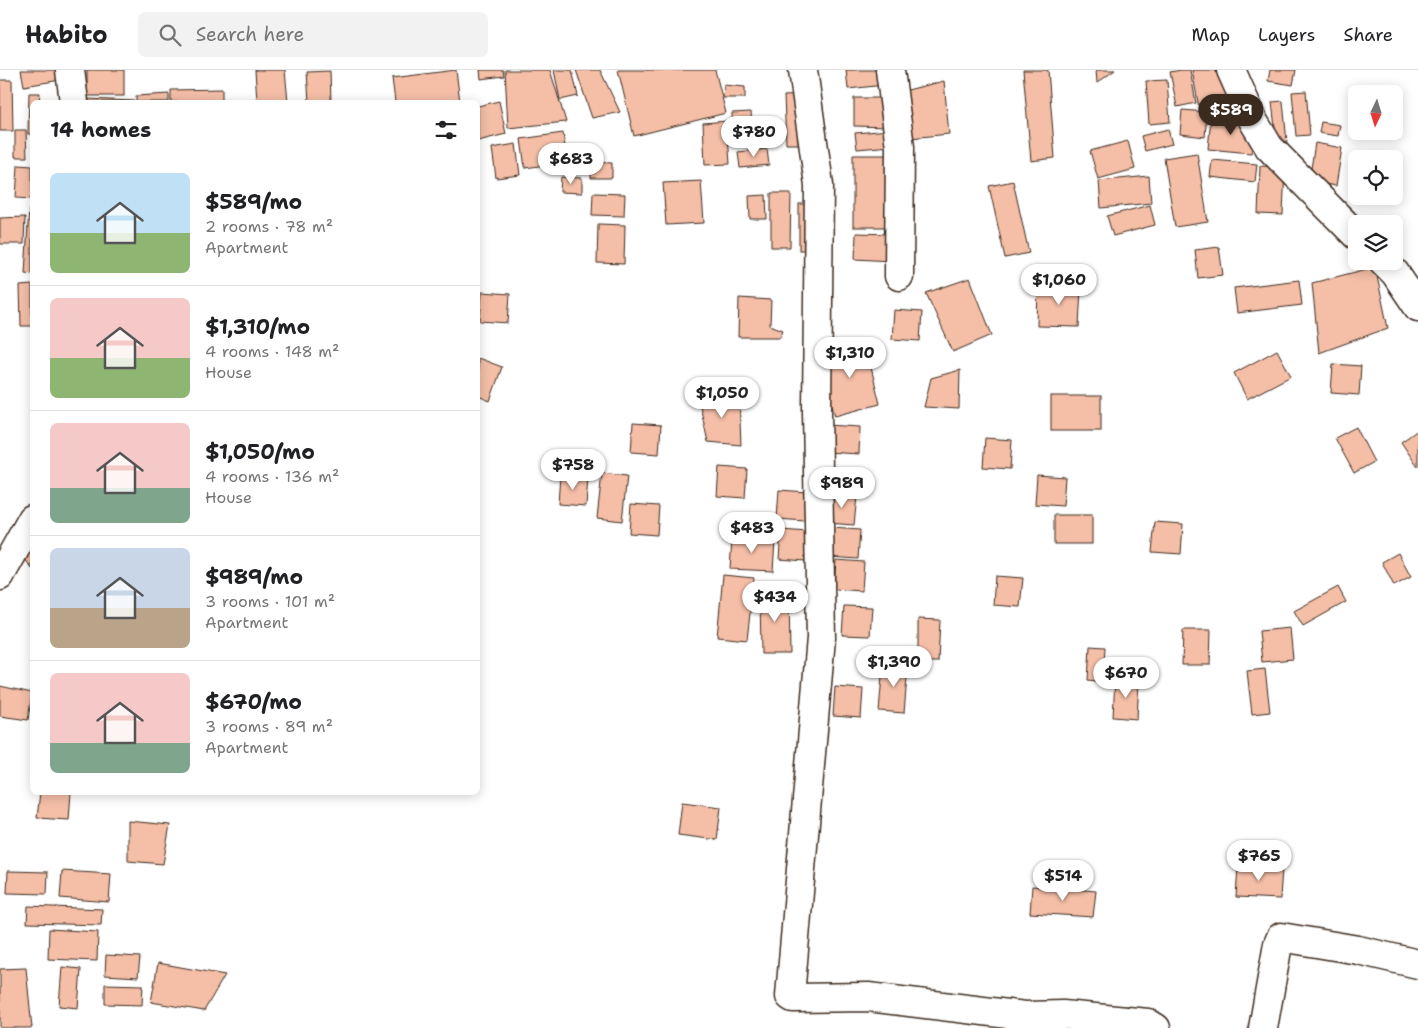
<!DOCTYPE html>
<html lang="en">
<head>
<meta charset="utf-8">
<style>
	:root { --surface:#fff; --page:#f2f2f2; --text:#202124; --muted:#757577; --line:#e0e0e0; --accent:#3b2a1e }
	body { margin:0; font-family:"Shantell Sans",sans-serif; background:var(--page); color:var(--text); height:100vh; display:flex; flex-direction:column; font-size:19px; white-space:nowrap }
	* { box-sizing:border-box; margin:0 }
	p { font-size:16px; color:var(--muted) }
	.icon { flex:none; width:28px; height:28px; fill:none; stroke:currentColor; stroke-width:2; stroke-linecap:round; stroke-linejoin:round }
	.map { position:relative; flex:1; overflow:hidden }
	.sheet { position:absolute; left:30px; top:30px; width:450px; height:695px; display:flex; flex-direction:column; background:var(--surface); border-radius:8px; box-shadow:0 2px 12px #0003 }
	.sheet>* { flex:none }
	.needle { width:32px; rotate:184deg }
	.controls { position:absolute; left:1348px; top:15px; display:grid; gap:10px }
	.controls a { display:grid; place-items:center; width:55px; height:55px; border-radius:8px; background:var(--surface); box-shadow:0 2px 12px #0003; font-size:25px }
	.price { position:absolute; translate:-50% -42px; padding:0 11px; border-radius:18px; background:#fff; color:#222; font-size:16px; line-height:32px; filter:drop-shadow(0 1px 2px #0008) }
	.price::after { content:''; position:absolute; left:50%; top:30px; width:15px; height:11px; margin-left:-8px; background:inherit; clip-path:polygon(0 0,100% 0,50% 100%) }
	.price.on { background:var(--accent); color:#fff }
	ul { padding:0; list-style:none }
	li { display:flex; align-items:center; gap:15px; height:125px; padding:0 20px }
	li+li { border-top:1px solid var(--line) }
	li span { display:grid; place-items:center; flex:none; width:140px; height:100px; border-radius:8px; color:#555 }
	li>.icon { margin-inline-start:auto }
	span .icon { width:60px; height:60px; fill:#fffc; stroke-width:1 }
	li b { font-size:21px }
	h2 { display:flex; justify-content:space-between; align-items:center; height:60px; padding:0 20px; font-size:21px }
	header { display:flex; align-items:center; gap:30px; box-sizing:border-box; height:70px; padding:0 25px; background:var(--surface); border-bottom:1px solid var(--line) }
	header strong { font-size:24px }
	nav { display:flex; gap:28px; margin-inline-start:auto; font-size:18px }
	.search { width:350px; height:45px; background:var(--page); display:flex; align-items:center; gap:12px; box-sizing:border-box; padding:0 18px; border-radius:8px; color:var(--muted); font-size:19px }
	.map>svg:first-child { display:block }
</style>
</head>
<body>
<header>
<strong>Habito</strong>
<div class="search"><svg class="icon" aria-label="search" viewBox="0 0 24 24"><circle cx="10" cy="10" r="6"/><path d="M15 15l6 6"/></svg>Search here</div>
<nav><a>Map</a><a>Layers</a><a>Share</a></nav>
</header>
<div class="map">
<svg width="1418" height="958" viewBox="0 0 1418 958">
	<rect width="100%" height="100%" fill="#fff"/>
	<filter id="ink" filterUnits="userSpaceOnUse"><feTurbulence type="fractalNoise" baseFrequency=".02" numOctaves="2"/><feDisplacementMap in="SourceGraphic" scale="10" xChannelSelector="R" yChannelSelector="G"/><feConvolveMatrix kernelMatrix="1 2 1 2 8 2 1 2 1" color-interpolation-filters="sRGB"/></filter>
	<g filter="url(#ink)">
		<g fill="#f4bea7" stroke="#3b2a1e">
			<path d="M21 0H59L61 10 24 16Z"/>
			<rect x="87" y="0" width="37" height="26"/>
			<path d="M255 0H285L288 32H257Z"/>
			<path d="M456 0 460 32H395L392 8Z"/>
			<path d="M480 0H503L504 6 481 9Z"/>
			<path d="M505 0H550L566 52 508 58Z"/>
			<path d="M554 0H572L578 26 560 30Z"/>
			<path d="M576 0H600L620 42 592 48Z"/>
			<path d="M618 0H715L726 43 634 66Z"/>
			<path d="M846 0H883L884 15 848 19Z"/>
			<path d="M1023 0H1048L1055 88 1031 91Z"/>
			<path d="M1096 0H1115L1097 13Z"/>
			<path d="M1181 0H1190L1196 33 1177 37 1170 2Z"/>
			<path d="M1192 0H1225L1232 32 1199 38Z"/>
			<path d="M1270 0H1296L1293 15 1268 11Z"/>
			<path d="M330 1 331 32H309L307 2Z"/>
			<path d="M0 10H12L13 61H0Z"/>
			<path d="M1167 10 1170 52 1149 54 1146 11Z"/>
			<path d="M944 11 949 64 901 69 895 23Z"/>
			<path d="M724 15 745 17V28H723Z"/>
			<path d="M222 19V32H171V20Z"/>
			<path d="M1306 21 1310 65 1296 66 1292 22Z"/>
			<path d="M29 23H40L39 32H32V64H28Z"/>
			<path d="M169 24V32H136V26Z"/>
			<path d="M805 25 807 74H786L784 26Z"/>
			<path d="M854 28H889L888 57 854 56Z"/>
			<path d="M87 29 134 31V32H87Z"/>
			<path d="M499 31 506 64 478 71V36Z"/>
			<path d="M1283 31 1287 73 1277 74 1272 32Z"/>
			<path d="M1182 40 1207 42 1205 67 1180 64Z"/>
			<path d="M751 42 753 73 733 74 732 43Z"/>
			<path d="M1211 48 1248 53 1255 71 1251 83 1208 79Z"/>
			<path d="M727 51 730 94 705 95 703 53Z"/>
			<path d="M1321 52 1340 55 1338 66 1319 63Z"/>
			<path d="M1168 59 1172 74 1145 81 1141 66Z"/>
			<path d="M15 60H26L27 87H15Z"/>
			<path d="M890 60 891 76 857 79 855 63Z"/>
			<path d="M563 63 567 92 525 98 521 69Z"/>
			<path d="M1128 71 1135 99 1098 109 1090 81Z"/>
			<path d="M1315 73 1342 78 1336 116 1309 111Z"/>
			<path d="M516 74 520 105 496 108 492 78Z"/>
			<path d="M767 79 769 95 740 98 738 82Z"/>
			<path d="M1197 83 1208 152 1175 157 1164 88Z"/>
			<path d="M853 85H893L894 157H853Z"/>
			<path d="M1212 90 1257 94 1255 112 1210 107Z"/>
			<path d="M591 92 612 93V108H591Z"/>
			<path d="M18 95 32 96V129L16 128Z"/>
			<path d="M1260 96 1285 97 1283 145 1258 144Z"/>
			<path d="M1149 106 1151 133 1101 138 1099 111Z"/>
			<path d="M561 107 582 108V123L560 122Z"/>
			<path d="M701 111 704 153 666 155 663 113Z"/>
			<path d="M1013 111 1029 183 1005 188 989 116Z"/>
			<path d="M593 123 625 124 624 146 592 145Z"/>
			<path d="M771 123H791L790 177H771Z"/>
			<path d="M766 125 767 149H750L749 126Z"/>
			<rect x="799" y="134" width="19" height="46"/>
			<path d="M1150 135 1155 155 1113 166 1107 146Z"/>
			<path d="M29 139H32V204L25 203Z"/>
			<path d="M25 147 24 174H0V148Z"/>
			<path d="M598 154 625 155 624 194 597 193Z"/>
			<path d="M856 163 891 164V191L855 189Z"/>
			<path d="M1219 177 1223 205 1198 208 1195 180Z"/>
			<path d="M1375 197 1388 258 1319 283 1312 213Z"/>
			<path d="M970 208 992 265 953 282 926 223Z"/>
			<path d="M1299 210 1302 235 1237 243 1234 218Z"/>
			<path d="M32 215V256H21L20 216Z"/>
			<path d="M1038 215 1081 217 1079 257 1037 256Z"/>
			<path d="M482 222 510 224 508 253 480 251Z"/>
			<path d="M739 228 771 230 770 255 783 260 780 267H738Z"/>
			<path d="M894 240 922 242 920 271 892 269Z"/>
			<path d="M865 273 880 334 835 346 819 284Z"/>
			<path d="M1277 280 1291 306 1247 329 1234 303Z"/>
			<path d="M478 288 502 297 490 331 478 326Z"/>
			<path d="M1333 294 1361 296 1359 325 1331 323Z"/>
			<path d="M960 300 959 339 924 337 931 308Z"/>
			<path d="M739 326 741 375 708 372 698 327Z"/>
			<rect x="1051" y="326" width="50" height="35"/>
			<path d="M633 353 661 355 659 384 631 382Z"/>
			<path d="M827 355 860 357 859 384 826 382Z"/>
			<path d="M1356 357 1374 392 1354 403 1335 368Z"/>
			<path d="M1418 360V396H1417L1401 372Z"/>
			<path d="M985 368 1012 370 1010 399 983 397Z"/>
			<path d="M719 397 747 399 745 428 717 426Z"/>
			<path d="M602 403 627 406 622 451 597 448Z"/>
			<path d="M560 405 588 407 586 436 558 434Z"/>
			<path d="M1037 405 1065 407 1063 436 1035 434Z"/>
			<path d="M779 420 807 422 805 451 777 449Z"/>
			<path d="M829 424 857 426 854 455 827 453Z"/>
			<path d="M631 434 659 436 657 465 629 463Z"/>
			<rect x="1054" y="445" width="38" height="29"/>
			<path d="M1155 452 1183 454 1181 484 1152 482Z"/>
			<path d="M832 458 860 460 858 489 830 487Z"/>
			<path d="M781 460 808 462 806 491 779 489Z"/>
			<path d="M32 463V499L21 483Z"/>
			<path d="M732 468 775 470 773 501 730 499Z"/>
			<path d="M1398 483 1411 507 1394 516 1382 492Z"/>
			<path d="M836 490 864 492 862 521 834 519Z"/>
			<path d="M723 505 754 508 747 570 717 567Z"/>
			<path d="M995 506 1023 508 1020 537 993 535Z"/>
			<path d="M1338 517 1346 532 1303 556 1294 541Z"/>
			<path d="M760 522H789L790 584H761Z"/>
			<path d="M844 536 872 537 870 566 842 565Z"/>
			<path d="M918 549 940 550 938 592H918Z"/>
			<path d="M1290 558 1293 589 1262 592 1259 561Z"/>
			<path d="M1183 560H1211L1210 595H1182Z"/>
			<path d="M1090 576 1105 577 1103 612 1088 610Z"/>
			<path d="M883 594 908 596 904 643 879 641Z"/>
			<path d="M1265 599 1270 642 1252 644 1247 601Z"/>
			<path d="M1115 609 1139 611 1137 649 1113 647Z"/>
			<path d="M0 616 32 623 28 650 0 646Z"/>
			<path d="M835 617 863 619 861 648 833 646Z"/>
			<path d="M40 722H71L69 750 37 748Z"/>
			<path d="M682 732 721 737 717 770 678 765Z"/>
			<path d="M128 751 170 755 163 794 128 791Z"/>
			<path d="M1238 796 1282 798 1280 829 1236 827Z"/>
			<path d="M8 801 48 802 47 824 7 823Z"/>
			<path d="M62 801 111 804 109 832 60 828Z"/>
			<path d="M1032 816 1096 821 1093 847 1030 843Z"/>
			<path d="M28 836 102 839 101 855 27 853Z"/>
			<path d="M49 859 98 862 97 891 48 889Z"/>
			<path d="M106 885 140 887 138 907 105 905Z"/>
			<path d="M158 893 225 905 204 941 151 932Z"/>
			<path d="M62 897 81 899 78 938 59 936Z"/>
			<path d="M26 898 32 958H0V899Z"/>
			<path d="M105 914 143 915 142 935 105 934Z"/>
		</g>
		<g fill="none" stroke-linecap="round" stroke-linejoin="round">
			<defs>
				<g id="minor">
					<path d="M70 0 74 32"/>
					<path d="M803 0 819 115 817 342 821 568 790 926 793 928 868 927 1025 946 1063 945 1148 953 1156 958"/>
					<path d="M890 0 900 77 899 206"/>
					<path d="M1231 0 1254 52 1269 77 1356 165"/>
					<path d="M1383 191 1395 203 1418 237"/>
					<path d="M0 506 32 449"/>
					<path d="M1263 958 1278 874 1281 867 1358 880 1418 894"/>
				</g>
			</defs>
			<use href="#minor" stroke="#3b2a1e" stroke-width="31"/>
			<use href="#minor" stroke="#fff" stroke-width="28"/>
		</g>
	</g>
</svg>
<div class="controls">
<a><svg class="needle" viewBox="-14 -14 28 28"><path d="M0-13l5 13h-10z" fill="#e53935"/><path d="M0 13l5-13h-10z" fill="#757577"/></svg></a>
<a><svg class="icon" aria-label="locate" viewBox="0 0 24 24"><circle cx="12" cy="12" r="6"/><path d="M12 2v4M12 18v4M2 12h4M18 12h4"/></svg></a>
<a><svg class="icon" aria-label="layers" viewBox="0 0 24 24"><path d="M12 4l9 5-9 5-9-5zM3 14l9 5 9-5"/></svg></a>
</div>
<b class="price on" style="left:1231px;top:66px">$589</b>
<b class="price" style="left:754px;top:88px">$780</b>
<b class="price" style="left:571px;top:115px">$683</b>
<b class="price" style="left:1059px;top:236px">$1,060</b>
<b class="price" style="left:850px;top:309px">$1,310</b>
<b class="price" style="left:722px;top:349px">$1,050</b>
<b class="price" style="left:573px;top:421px">$758</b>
<b class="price" style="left:842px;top:439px">$989</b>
<b class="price" style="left:752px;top:484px">$483</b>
<b class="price" style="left:775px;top:553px">$434</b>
<b class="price" style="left:894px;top:618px">$1,390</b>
<b class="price" style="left:1126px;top:629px">$670</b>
<b class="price" style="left:1259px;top:812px">$765</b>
<b class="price" style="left:1063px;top:832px">$514</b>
<section class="sheet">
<h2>14 homes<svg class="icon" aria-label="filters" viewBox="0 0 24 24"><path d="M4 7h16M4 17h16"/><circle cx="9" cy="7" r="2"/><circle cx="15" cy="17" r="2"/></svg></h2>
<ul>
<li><span style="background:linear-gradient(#bfe0f5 60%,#8fb573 0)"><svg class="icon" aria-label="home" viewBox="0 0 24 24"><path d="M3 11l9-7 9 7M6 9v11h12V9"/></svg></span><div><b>$589/mo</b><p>2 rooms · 78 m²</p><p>Apartment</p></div></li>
<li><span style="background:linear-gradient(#f6c9c9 60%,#8fb573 0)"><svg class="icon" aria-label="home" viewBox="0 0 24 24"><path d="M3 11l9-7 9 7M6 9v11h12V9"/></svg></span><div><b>$1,310/mo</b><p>4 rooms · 148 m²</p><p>House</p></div></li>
<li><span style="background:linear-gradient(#f6c9c9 65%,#7fa58c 0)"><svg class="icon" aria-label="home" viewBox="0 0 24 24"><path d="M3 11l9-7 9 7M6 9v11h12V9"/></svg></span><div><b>$1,050/mo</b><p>4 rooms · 136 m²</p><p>House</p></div></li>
<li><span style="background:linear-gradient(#c9d6e8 60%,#b9a48a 0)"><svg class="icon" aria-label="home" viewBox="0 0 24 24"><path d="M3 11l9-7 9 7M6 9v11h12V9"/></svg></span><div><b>$989/mo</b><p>3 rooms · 101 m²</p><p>Apartment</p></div></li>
<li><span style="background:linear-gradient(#f6c9c9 70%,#7fa58c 0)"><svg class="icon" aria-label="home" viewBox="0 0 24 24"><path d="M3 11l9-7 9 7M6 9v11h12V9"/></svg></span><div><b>$670/mo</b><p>3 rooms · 89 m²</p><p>Apartment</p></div></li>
</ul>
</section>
</div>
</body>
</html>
